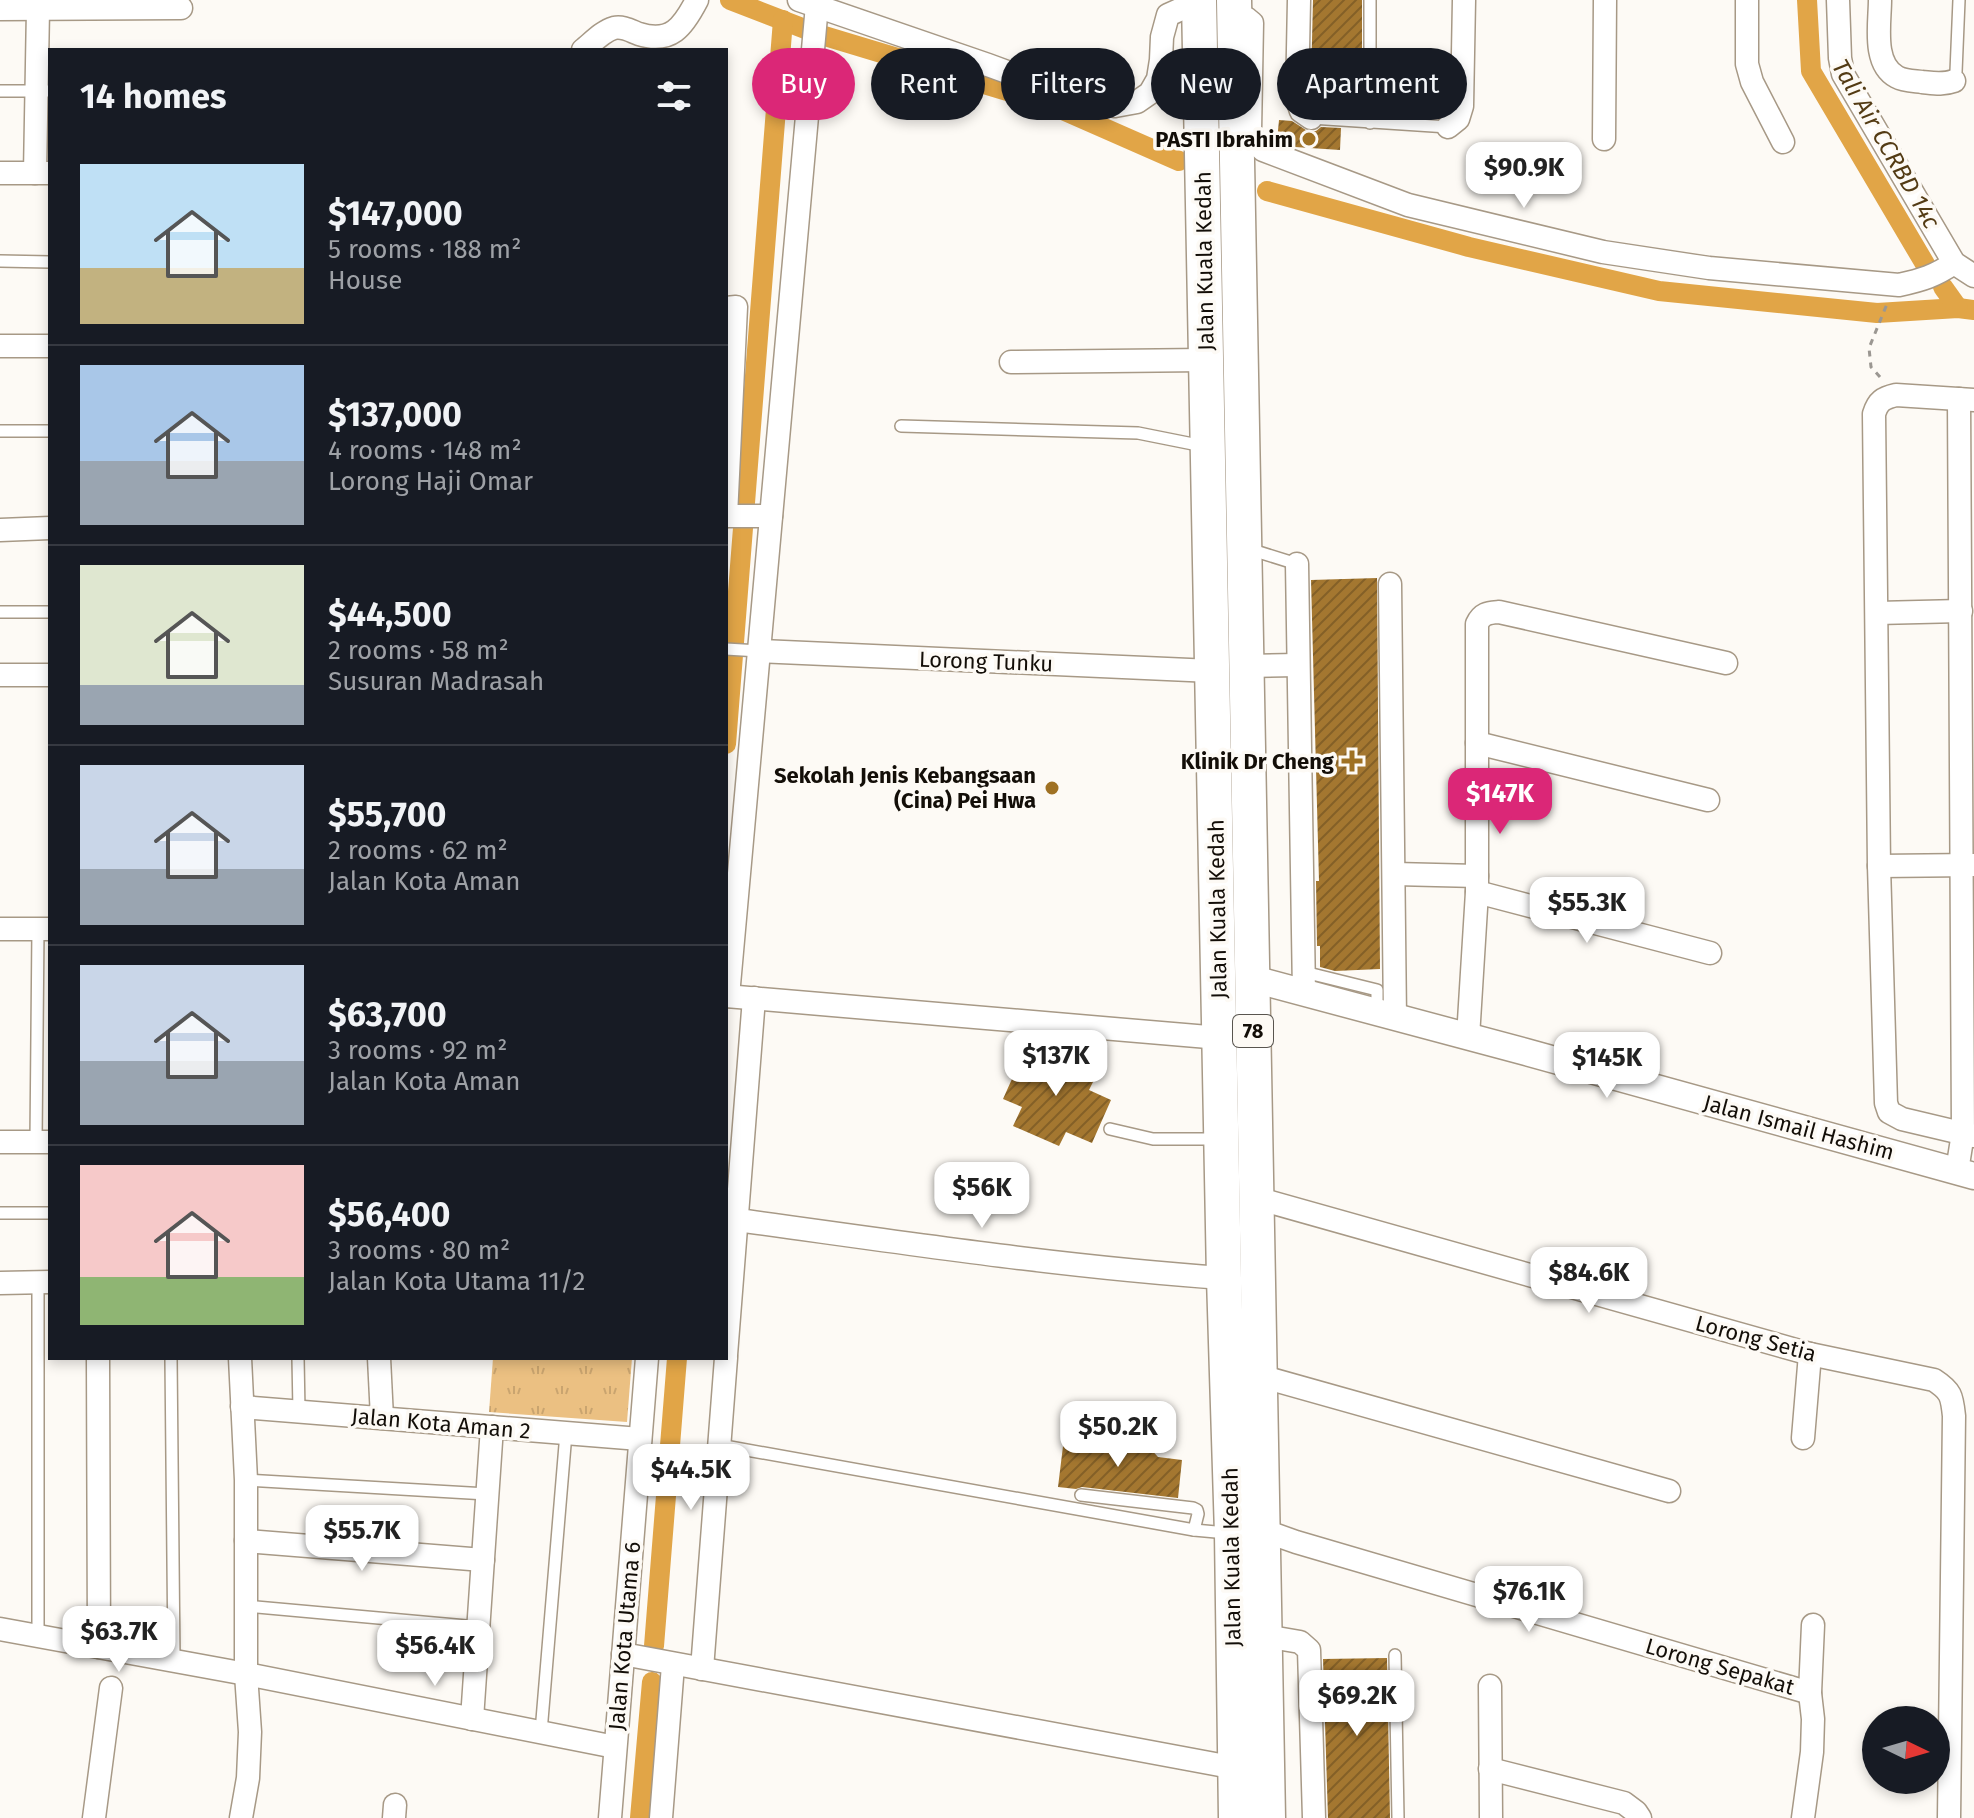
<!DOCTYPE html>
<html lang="en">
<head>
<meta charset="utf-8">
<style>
	:root { --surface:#171b24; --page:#242831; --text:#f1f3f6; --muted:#9ea1a6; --line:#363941; --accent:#db2777 }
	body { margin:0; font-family:"Fira Sans",sans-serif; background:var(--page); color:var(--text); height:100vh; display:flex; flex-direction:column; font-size:30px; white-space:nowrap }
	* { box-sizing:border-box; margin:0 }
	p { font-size:26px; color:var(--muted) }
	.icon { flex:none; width:44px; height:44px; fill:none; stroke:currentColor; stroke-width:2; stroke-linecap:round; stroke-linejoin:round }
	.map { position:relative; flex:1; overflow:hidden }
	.panel { position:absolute; left:48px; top:48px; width:680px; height:1312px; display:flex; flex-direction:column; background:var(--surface); border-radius:0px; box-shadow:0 4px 12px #0003 }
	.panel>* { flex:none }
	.guide { position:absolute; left:752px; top:48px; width:760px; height:72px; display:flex; gap:16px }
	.needle { width:52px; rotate:95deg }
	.buttons { position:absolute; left:1862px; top:1706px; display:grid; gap:16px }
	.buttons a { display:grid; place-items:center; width:88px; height:88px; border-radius:50%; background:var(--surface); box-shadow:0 4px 12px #0003; font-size:40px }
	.price { position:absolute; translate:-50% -68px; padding:0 18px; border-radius:16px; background:#fff; color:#222; font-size:26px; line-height:52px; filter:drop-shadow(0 2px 4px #0008) }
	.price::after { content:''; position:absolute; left:50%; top:48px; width:24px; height:18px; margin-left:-12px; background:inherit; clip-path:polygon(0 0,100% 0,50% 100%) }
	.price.current { background:var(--accent); color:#fff }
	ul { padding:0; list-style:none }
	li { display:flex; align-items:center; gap:24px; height:200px; padding:0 32px }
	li+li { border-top:2px solid var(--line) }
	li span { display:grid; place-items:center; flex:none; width:224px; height:160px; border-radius:0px; color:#555 }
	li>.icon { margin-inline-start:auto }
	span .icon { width:96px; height:96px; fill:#fffc; stroke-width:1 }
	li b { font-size:34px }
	h2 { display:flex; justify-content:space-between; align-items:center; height:96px; padding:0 32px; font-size:34px }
	.chip { padding:0 28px; border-radius:36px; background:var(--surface); box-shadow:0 4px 12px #0003; font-size:28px; line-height:72px }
	.chip.current { background:var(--accent); color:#fff }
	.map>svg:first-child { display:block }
</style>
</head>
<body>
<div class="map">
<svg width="1974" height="1818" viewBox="0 0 1974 1818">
	<defs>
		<pattern id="park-tufts" width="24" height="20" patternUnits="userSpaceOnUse" patternTransform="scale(2)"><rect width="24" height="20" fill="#ebc082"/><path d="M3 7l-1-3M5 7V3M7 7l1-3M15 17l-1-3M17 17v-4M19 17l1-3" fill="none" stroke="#c9a46f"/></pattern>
		<pattern id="building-hatch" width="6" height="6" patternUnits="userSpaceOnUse" patternTransform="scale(2)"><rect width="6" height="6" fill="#a47730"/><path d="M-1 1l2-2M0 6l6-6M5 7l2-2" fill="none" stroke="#846027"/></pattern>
	</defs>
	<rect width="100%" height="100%" fill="#fdfaf5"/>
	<path fill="url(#park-tufts)" d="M493 1358H632L627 1422 489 1412Z"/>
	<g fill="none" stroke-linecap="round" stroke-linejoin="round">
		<g stroke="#e1a547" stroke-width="20">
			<path d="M730 0 818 34 1047 103 1179 161"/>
			<path d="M1807 0 1811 71 1925 264"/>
			<path d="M1267 191 1469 247 1659 291 1877 313 1958 308 1974 310"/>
			<path d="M1943 287 1958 308"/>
			<path d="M726 744 783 20"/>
			<path d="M654 1646 677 1358"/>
			<path d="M640 1818 652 1682"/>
		</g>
	</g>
	<g fill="url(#building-hatch)">
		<path d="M1313 0H1362V112L1322 95 1311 81Z"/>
		<path d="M1279 120 1292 121 1309 132 1316 131 1321 127 1341 128 1340 150 1295 147 1277 141Z"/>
		<path d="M1377 578 1380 969 1335 971 1320 967V946H1317L1316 881H1319L1311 580Z"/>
		<path d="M1051 1048 1099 1070 1089 1090 1111 1100 1092 1143 1066 1132 1059 1146 1013 1126 1022 1107 1003 1099 1025 1050 1046 1059Z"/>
		<path d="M1064 1438 1149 1447 1158 1457 1182 1460 1178 1498 1082 1487 1076 1489 1058 1487Z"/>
		<path d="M1387 1658 1390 1818H1328L1323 1659Z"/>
	</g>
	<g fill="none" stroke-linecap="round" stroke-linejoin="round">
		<defs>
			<g id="service">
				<path d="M1954 81 1956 72 1959 0"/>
				<path d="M0 91H50"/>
				<path d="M1311 118 1448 127"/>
				<path d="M1370 123V0"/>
				<path d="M0 261 50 262"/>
				<path d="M901 426 1138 433 1203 446"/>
				<path d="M0 431H50"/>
				<path d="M1249 549 1297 564"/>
				<path d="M0 612H50"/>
				<path d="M726 649 759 651"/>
				<path d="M1304 972 1377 990V1012"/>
				<path d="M1110 1129 1153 1139H1217"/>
				<path d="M36 1142 38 929"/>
				<path d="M0 1213H50"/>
				<path d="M171 1358 174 1660"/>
				<path d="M298 1358 299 1411"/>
				<path d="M719 1445 1194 1530 1227 1533"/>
				<path d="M246 1480 487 1494"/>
				<path d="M1081 1495 1193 1508 1197 1510 1198 1514 1194 1530"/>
				<path d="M246 1606 478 1627"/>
				<path d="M38 1635V1282"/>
				<path d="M1395 1655 1398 1818"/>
				<path d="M541 1732 566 1433"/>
			</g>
			<g id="minor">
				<path d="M799 0 988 65 1078 98 1115 106 1137 102 1150 93 1158 79 1161 60 1162 37 1168 15 1199 1"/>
				<path d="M1299 0 1297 99 1301 111 1311 118"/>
				<path d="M1747 0V64L1752 82 1783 142"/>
				<path d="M1838 0 1840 58 1843 74 1954 263 1974 276"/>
				<path d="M1880 0C1880 23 1872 64 1897 77 1904 81 1915 81 1922 82 1933 83 1943 85 1954 81"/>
				<path d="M0 9 181 8"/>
				<path d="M1235 18H1246L1252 23 1250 131 1254 141 1263 150 1408 205 1603 252 1709 268 1899 285C1922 280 1935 276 1954 263"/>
				<path d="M583 50C592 43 603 31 614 28 623 26 631 31 639 34 671 44 683 27 697 0"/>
				<path d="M1448 127 1458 119 1462 106 1464 0"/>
				<path d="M1604 139 1605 0"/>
				<path d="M0 173H49"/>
				<path d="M35 173 38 9"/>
				<path d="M726 308 736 307 726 516"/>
				<path d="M0 346H50"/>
				<path d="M1011 362 1205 360"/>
				<path d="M1974 400 1896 395C1883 398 1878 401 1874 414L1879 866 1886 1103 1889 1112 1902 1119 1974 1136"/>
				<path d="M726 516H771"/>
				<path d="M0 530 50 528"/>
				<path d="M1297 564 1304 993"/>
				<path d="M1390 584 1395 1018"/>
				<path d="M1877 613 1961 611"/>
				<path d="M759 651 1212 671"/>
				<path d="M1246 666 1297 665"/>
				<path d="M0 675H50"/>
				<path d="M1477 743 1708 800"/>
				<path d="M1879 866 1974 865"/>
				<path d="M1395 874 1477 876"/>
				<path d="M1477 892 1710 953"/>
				<path d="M0 929H50"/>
				<path d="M726 996 1220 1038"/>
				<path d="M728 996 817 5"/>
				<path d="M1468 1037 1477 892V624C1482 613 1488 613 1499 612L1726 663"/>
				<path d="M0 1142H50"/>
				<path d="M1957 1171 1963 1133 1959 399"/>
				<path d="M1256 1198 1810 1354 1934 1380C1951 1391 1952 1396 1954 1416L1949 1818"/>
				<path d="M737 1220C899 1242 1061 1267 1224 1278"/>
				<path d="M0 1283 50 1282"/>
				<path d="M726 1355 754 998"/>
				<path d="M98 1358 99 1647"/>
				<path d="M240 1358 246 1480V1674L250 1732 248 1778 241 1818"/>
				<path d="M379 1358 382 1418"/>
				<path d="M1260 1376 1669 1491"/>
				<path d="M242 1407 640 1439"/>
				<path d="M1803 1438 1810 1354"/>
				<path d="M1262 1530 1296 1542 1810 1693"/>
				<path d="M246 1541 483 1560"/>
				<path d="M0 1629 246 1674 615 1747"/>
				<path d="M1265 1636 1300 1642 1309 1650 1314 1818"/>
				<path d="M623 1654 1247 1770"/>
				<path d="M702 1669 726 1358"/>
				<path d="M1490 1686 1491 1818"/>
				<path d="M472 1719 492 1427"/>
				<path d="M1490 1769 1624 1803 1636 1812 1640 1818"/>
				<path d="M94 1818 111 1688"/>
				<path d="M394 1818 395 1805"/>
				<path d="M610 1818 647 1358"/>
				<path d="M661 1818 673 1665"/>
				<path d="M1803 1818 1812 1752 1813 1719 1810 1693 1813 1625"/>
			</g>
			<path id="tertiary" d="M1253 979 1526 1052 1974 1176"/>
			<g id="primary">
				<path d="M1199 0 1224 1278 1232 1534 1236 1818"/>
				<path d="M1234 0 1268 1818"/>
			</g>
		</defs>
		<use href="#service" stroke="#a79986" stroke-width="14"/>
		<use href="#minor" stroke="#a79986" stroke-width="25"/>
		<use href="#tertiary" stroke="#a79986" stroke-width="29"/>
		<use href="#primary" stroke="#a79986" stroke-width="37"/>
		<path stroke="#9b9792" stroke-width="3" stroke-dasharray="6 6" stroke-linecap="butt" d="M1880 377 1871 367 1869 348 1887 304"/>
		<use href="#service" stroke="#fff" stroke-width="11"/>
		<use href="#minor" stroke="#fff" stroke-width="22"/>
		<use href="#tertiary" stroke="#fff" stroke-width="26"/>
		<use href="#primary" stroke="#fff" stroke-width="34"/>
	</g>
	<g fill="#9f7123" stroke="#fdfaf5" stroke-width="3">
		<circle cx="1309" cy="139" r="8"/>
		<path d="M1348 749h8v8h8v8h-8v8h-8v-8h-8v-8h8z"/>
		<circle cx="1052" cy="788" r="8"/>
	</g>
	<g text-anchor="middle" stroke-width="7" stroke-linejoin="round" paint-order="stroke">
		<rect fill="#fdfaf5" stroke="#59554f" stroke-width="2" x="1233" y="1015" width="40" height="32" rx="6"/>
		<g font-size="20" font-weight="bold" fill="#130e08">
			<text x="1253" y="1038">78</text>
		</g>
		<g font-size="22" font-weight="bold" fill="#130e08" stroke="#fdfaf5" text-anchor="end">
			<text x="1293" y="147">PASTI Ibrahim</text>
			<text x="1334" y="769">Klinik Dr Cheng</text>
			<text x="1036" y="783">Sekolah Jenis Kebangsaan<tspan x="1036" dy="25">(Cina) Pei Hwa</tspan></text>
		</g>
		<g font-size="22" fill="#130e08" stroke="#fdfaf5">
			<text transform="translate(1204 261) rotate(-91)" y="8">Jalan Kuala Kedah</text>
			<text transform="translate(986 661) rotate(2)" y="8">Lorong Tunku</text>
			<text transform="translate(1217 909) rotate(-91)" y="8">Jalan Kuala Kedah</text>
			<text transform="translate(1799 1127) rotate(15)" y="8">Jalan Ismail Hashim</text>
			<text transform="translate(1756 1338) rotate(15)" y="8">Lorong Setia</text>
			<text transform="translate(441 1423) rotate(5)" y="8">Jalan Kota Aman 2</text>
			<text transform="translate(1231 1557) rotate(-91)" y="8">Jalan Kuala Kedah</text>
			<text transform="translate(624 1636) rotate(-85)" y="8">Jalan Kota Utama 6</text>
			<text transform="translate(1720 1666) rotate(16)" y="8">Lorong Sepakat</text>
		</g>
		<g font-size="24" font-style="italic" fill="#533b14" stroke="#fdfaf5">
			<text transform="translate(1886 144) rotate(60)" y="8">Tali Air CCRBD 14c</text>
		</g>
	</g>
</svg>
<div class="buttons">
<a><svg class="needle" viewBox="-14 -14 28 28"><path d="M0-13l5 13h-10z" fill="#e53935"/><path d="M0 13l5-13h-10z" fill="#9ea1a6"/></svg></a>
</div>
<b class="price" style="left:1524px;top:210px">$90.9K</b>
<b class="price current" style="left:1500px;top:836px">$147K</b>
<b class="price" style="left:1587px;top:945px">$55.3K</b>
<b class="price" style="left:1056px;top:1098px">$137K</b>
<b class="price" style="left:1607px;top:1100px">$145K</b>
<b class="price" style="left:982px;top:1230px">$56K</b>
<b class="price" style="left:1589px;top:1315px">$84.6K</b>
<b class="price" style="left:1118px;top:1469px">$50.2K</b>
<b class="price" style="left:691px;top:1512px">$44.5K</b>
<b class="price" style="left:362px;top:1573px">$55.7K</b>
<b class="price" style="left:1529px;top:1634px">$76.1K</b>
<b class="price" style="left:119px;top:1674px">$63.7K</b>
<b class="price" style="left:435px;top:1688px">$56.4K</b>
<b class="price" style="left:1357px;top:1738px">$69.2K</b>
<div class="guide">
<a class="chip current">Buy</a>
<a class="chip">Rent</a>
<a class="chip">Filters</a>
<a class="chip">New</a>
<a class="chip">Apartment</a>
</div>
<section class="panel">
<h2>14 homes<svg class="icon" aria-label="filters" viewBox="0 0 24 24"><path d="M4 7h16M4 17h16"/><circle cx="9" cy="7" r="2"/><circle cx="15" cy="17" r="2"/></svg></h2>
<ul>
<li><span style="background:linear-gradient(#bfe0f5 65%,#c2b280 0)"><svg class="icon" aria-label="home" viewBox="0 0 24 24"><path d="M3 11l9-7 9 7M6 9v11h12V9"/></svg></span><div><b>$147,000</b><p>5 rooms · 188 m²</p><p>House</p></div></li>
<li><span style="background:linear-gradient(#a9c7e8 60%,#9aa5b1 0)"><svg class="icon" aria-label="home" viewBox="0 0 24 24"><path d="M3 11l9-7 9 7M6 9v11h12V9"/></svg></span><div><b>$137,000</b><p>4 rooms · 148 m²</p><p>Lorong Haji Omar</p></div></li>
<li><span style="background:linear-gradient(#dfe7d0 75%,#9aa5b1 0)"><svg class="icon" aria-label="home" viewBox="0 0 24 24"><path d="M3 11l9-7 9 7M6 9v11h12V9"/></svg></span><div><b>$44,500</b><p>2 rooms · 58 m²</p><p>Susuran Madrasah</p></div></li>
<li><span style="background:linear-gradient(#c9d6e8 65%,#9aa5b1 0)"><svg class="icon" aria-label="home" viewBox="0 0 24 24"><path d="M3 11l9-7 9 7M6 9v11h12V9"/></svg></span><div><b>$55,700</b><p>2 rooms · 62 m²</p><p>Jalan Kota Aman</p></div></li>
<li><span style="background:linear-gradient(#c9d6e8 60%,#9aa5b1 0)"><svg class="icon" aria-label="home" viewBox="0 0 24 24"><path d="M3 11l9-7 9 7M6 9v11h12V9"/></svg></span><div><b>$63,700</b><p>3 rooms · 92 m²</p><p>Jalan Kota Aman</p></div></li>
<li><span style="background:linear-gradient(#f6c9c9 70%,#8fb573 0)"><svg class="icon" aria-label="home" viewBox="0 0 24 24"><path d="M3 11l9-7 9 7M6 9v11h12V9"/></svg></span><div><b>$56,400</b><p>3 rooms · 80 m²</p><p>Jalan Kota Utama 11/2</p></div></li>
</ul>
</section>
</div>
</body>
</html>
